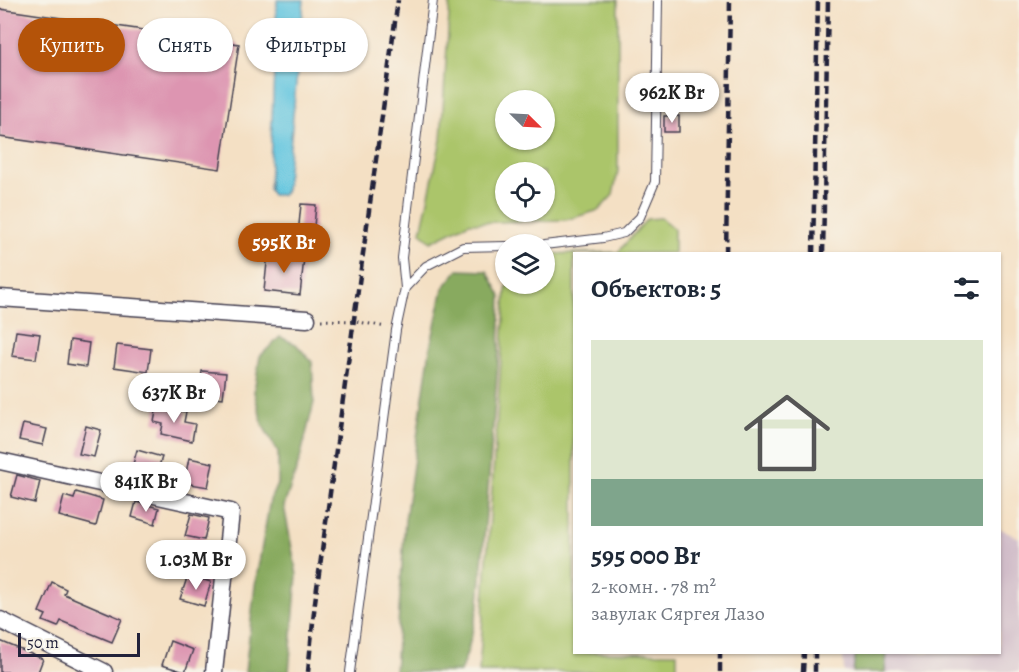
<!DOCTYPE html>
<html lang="ru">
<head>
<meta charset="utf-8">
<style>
	:root { --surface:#fff; --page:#f6f6f7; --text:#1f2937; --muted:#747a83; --accent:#b45309 }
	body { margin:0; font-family:Alegreya,serif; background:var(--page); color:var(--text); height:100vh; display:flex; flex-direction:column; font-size:22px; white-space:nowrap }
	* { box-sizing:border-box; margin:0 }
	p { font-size:20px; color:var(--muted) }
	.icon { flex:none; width:33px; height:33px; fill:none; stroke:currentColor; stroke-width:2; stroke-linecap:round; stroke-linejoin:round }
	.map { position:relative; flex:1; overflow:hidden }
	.details { position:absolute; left:573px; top:252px; width:428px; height:402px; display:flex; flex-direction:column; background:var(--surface); border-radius:0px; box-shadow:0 2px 4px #0004 }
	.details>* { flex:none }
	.banner { position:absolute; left:18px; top:18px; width:465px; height:54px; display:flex; gap:12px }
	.needle { width:39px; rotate:114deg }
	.buttons { position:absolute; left:495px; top:90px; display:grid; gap:12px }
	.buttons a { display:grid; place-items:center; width:60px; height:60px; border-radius:50%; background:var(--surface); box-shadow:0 2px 4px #0004; font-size:30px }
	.scale { position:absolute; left:18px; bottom:15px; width:122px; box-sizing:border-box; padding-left:6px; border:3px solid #22223b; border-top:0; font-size:16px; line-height:21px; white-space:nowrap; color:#22223b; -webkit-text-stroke:4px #f7f3e8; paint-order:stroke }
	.price { position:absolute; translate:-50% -51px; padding:0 14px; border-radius:21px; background:#fff; color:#222; font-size:20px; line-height:39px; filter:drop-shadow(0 2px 3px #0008) }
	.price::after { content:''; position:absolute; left:50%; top:36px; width:18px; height:14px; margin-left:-9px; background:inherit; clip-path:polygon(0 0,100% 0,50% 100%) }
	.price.selected { background:var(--accent); color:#fff }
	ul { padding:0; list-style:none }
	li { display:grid; align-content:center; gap:12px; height:318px; padding:0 18px }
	li span { display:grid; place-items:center; height:186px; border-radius:0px; color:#555 }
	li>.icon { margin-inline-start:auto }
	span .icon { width:108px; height:108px; fill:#fffc; stroke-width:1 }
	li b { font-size:26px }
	h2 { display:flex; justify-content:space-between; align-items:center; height:72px; padding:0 18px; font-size:26px }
	.tag { padding:0 21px; border-radius:27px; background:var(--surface); box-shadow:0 2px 4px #0004; font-size:21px; line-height:54px }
	.tag.selected { background:var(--accent); color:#fff }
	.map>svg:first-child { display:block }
</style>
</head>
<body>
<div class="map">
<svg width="1019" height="672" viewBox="0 0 1019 672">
	<rect width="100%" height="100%" fill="#f7f3e8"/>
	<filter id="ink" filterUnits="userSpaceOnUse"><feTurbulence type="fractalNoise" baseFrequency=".0167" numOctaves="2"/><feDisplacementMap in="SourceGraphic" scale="12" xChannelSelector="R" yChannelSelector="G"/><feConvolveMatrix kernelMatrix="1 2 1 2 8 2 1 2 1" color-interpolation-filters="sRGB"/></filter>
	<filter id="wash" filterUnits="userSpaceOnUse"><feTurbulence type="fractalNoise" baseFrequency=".008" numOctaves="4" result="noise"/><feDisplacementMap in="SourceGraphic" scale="24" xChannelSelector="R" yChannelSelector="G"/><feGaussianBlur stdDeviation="1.35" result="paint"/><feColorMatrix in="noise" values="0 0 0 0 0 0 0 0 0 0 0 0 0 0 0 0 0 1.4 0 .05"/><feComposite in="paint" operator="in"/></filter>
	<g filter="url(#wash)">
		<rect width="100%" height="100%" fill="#f4e0c4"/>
		<path fill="#d1bdc9" d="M999 528 1019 538V672H844L843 653 999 652Z"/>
		<g fill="#abc56b" stroke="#667453" stroke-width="1.5" fill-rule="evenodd">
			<path d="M450 0H618V171L613 195 599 210 566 220 469 223 431 242 421 232 441 140ZM506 100H544V140H506ZM506 172H544V212H506Z"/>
			<path d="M661 218 674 229V253L574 254V652L677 653V672H479L506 290 508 284H544L545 254 618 252 647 219Z"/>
		</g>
		<g fill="#88aa5f" stroke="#55664d" stroke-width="1.5">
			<path d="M458 270 487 271 501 296 499 351 479 603 468 650 460 672H395L405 520 430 349 443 288Z"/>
			<path d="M280 337 296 344 312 362 314 402 300 459 284 506 297 575 289 672H245L255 585 270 500 278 482V452L263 426 254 392 260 356Z"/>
			<path d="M856 653H887L885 672H853Z"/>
		</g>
		<path fill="#61c5df" stroke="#42748d" stroke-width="1.5" d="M277 0H304L286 190 282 195H272L269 190Z"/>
		<g id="blocks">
			<g fill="#dd95b1">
				<path d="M0 9 239 44 220 169 0 137Z"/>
				<rect x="664" y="116" width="15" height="16"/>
				<path d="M301 204 316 205 313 237 298 235Z"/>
				<path d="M268 253 304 258 300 295 264 291Z"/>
				<path d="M16 331 40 334 36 359 12 356Z"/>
				<path d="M70 340 89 343 86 367 67 364Z"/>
				<path d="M117 345 151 349 148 372 114 367Z"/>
				<path d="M202 371 226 373 223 398 199 395Z"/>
				<path d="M157 406 186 412 184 422 195 424 192 441 161 434 163 424 154 422Z"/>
				<path d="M23 424 47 429 43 445 19 440Z"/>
				<path d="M86 426 101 430 94 457 79 454Z"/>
				<path d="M137 450 162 457 157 472 133 464Z"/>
				<path d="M189 458 213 463 208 487 184 483Z"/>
				<path d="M17 475 40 481 35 503 11 497Z"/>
				<path d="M76 492 103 500 96 526 59 516 64 496 74 499Z"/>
				<path d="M136 502 159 508 155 524 132 517Z"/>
				<path d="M191 514 209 518 204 540 185 536Z"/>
				<path d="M188 575 211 582 204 606 180 599Z"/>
				<path d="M52 582 66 589 64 594 122 619 112 642 61 621 58 627 43 621 46 615 39 612Z"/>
				<path d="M0 641 43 659 38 672H0Z"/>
				<path d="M170 641 193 650 185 672 162 665Z"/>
			</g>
		</g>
	</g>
	<g filter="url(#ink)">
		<use href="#blocks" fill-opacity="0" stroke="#423e50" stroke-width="1.5"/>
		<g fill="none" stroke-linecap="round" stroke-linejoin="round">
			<defs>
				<g id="lane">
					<path d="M544 245 603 238 624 233 640 217 655 182 658 0"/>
					<path d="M405 288 402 258 433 0"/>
					<path d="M350 672 396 330 405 288 426 266 463 247 506 246"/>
				</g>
				<g id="street">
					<path d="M0 298 307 319"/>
					<path d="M0 461 231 512 214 672"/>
					<path d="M0 620 104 672"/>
				</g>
			</defs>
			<use href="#lane" stroke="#423e50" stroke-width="10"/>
			<use href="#street" stroke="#423e50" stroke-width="19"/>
			<path stroke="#423e50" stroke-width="3" stroke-dasharray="1.5 4.5" stroke-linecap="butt" d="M321 320 354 321 386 327"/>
			<use href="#lane" stroke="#fff" stroke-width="8"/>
			<use href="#street" stroke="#fff" stroke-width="16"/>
			<g stroke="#22223b" stroke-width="4.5" stroke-dasharray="9 4.5" stroke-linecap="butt">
				<path d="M726 254 730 0"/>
				<path d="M813 254 818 0"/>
				<path d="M823 254 828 0"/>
				<path d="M308 672 315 602 398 0"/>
				<path d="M720 672V652"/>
				<path d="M803 672 804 652"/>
				<path d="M815 672V652"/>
			</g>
		</g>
	</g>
</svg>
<div class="buttons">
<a><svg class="needle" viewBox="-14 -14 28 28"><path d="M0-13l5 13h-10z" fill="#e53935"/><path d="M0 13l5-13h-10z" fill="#747a83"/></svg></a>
<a><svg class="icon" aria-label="locate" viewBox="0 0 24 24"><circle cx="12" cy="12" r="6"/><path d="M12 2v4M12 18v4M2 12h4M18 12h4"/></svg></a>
<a><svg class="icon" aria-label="layers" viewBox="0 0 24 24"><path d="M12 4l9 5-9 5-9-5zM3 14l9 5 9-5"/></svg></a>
</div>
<div class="scale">50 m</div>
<b class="price" style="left:672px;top:124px">962K Br</b>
<b class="price selected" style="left:284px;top:274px">595K Br</b>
<b class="price" style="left:174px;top:424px">637K Br</b>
<b class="price" style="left:146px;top:513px">841K Br</b>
<b class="price" style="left:196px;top:591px">1.03M Br</b>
<div class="banner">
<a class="tag selected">Купить</a>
<a class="tag">Снять</a>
<a class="tag">Фильтры</a>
</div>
<section class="details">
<h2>Объектов: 5<svg class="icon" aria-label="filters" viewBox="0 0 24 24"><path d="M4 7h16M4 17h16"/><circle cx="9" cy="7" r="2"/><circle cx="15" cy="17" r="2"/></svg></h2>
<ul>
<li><span style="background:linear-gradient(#dfe7d0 75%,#7fa58c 0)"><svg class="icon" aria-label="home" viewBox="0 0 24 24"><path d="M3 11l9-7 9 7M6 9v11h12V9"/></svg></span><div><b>595 000 Br</b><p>2-комн. · 78 m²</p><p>завулак Сяргея Лазо</p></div></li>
</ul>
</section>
</div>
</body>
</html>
